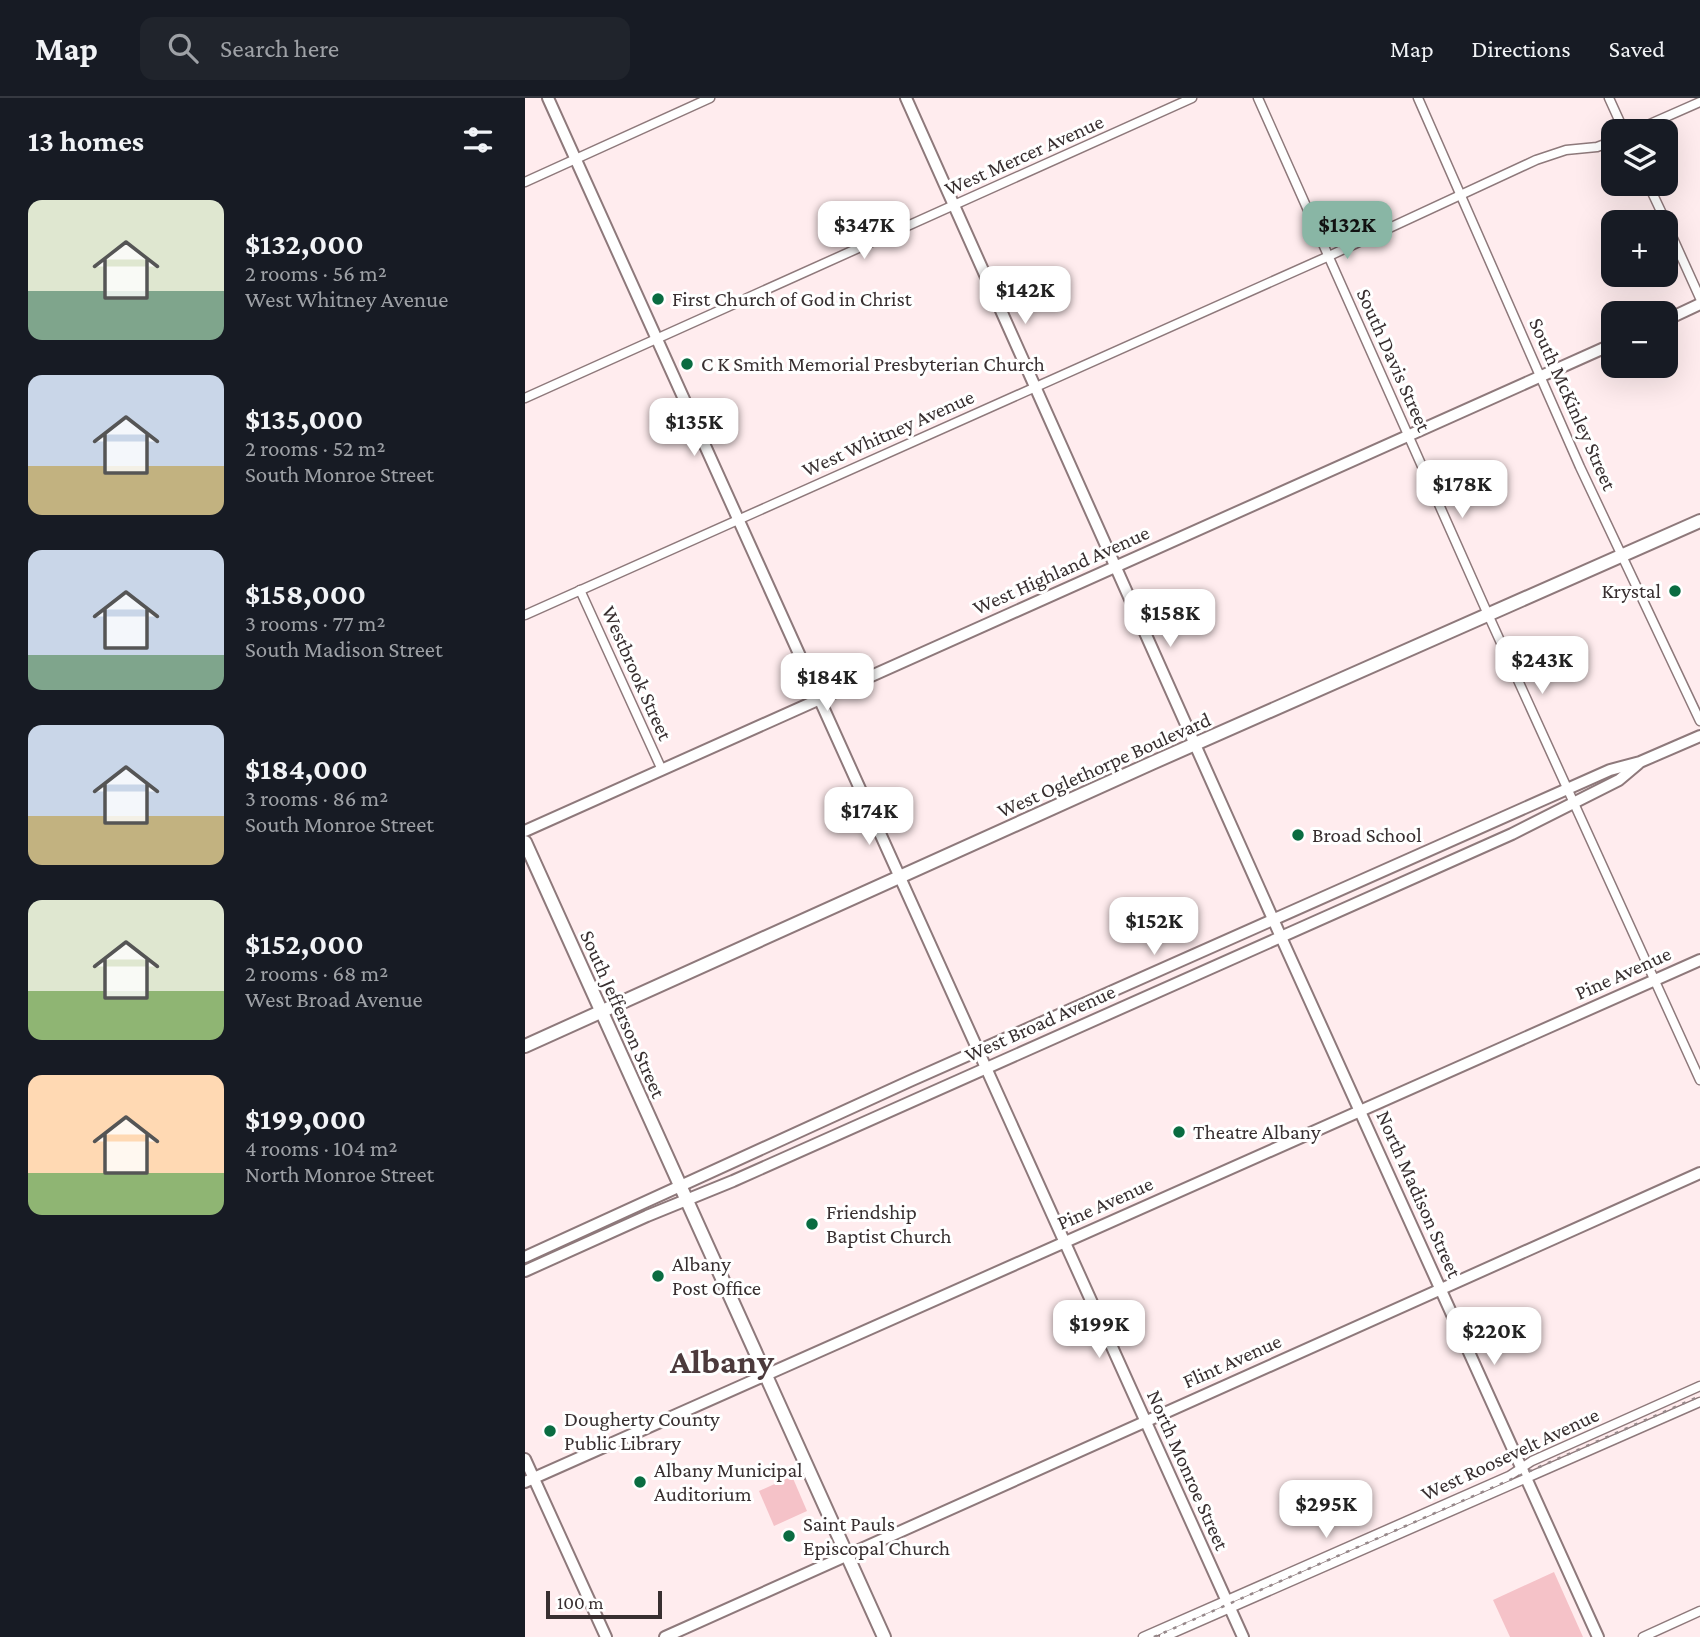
<!DOCTYPE html>
<html lang="en">
<head>
<meta charset="utf-8">
<style>
	:root { --surface:#171b24; --page:#20242c; --text:#f1f3f6; --muted:#9ea1a6; --line:#363941; --accent:#89b6a5 }
	body { margin:0; font-family:"Crimson Pro",serif; background:var(--page); color:var(--text); height:100vh; display:flex; flex-direction:column; font-size:26px; white-space:nowrap }
	* { box-sizing:border-box; margin:0 }
	p { font-size:23px; color:var(--muted) }
	.icon { flex:none; width:38px; height:38px; fill:none; stroke:currentColor; stroke-width:2; stroke-linecap:round; stroke-linejoin:round }
	.map { position:relative; flex:1; overflow:hidden }
	.side { display:flex; flex-direction:column; background:var(--surface); width:525px }
	.side>* { flex:none }
	.tools { position:absolute; left:1076px; top:21px; display:grid; gap:14px }
	.tools a { display:grid; place-items:center; width:77px; height:77px; border-radius:14px; background:var(--surface); box-shadow:0 7px 28px #0002; font-size:35px }
	.scale { position:absolute; left:21px; bottom:18px; width:116px; box-sizing:border-box; padding-left:7px; border:4px solid #382f30; border-top:0; font-size:19px; line-height:24px; white-space:nowrap; color:#382f30; -webkit-text-stroke:5px #fff; paint-order:stroke }
	.price { position:absolute; translate:-50% -60px; padding:0 16px; border-radius:14px; background:#fff; color:#222; font-size:23px; line-height:46px; filter:drop-shadow(0 2px 4px #0008) }
	.price::after { content:''; position:absolute; left:50%; top:42px; width:21px; height:16px; margin-left:-10px; background:inherit; clip-path:polygon(0 0,100% 0,50% 100%) }
	.price.active { background:var(--accent); color:#111 }
	ul { padding:0; list-style:none }
	li { display:flex; align-items:center; gap:21px; height:175px; padding:0 28px }
	li span { display:grid; place-items:center; flex:none; width:196px; height:140px; border-radius:14px; color:#555 }
	li>.icon { margin-inline-start:auto }
	span .icon { width:84px; height:84px; fill:#fffc; stroke-width:1 }
	li b { font-size:30px }
	h2 { display:flex; justify-content:space-between; align-items:center; height:84px; padding:0 28px; font-size:30px }
	header { display:flex; align-items:center; gap:42px; box-sizing:border-box; height:98px; padding:0 35px; background:var(--surface); border-bottom:2px solid var(--line) }
	header strong { font-size:33px }
	nav { display:flex; gap:38px; margin-inline-start:auto; font-size:24px }
	.search { width:490px; height:63px; background:var(--page); display:flex; align-items:center; gap:18px; box-sizing:border-box; padding:0 24px; border-radius:14px; color:var(--muted); font-size:26px }
	main { display:flex; flex:1; min-height:0 }
	.map>svg:first-child { display:block }
</style>
</head>
<body>
<header>
<strong>Map</strong>
<div class="search"><svg class="icon" aria-label="search" viewBox="0 0 24 24"><circle cx="10" cy="10" r="6"/><path d="M15 15l6 6"/></svg>Search here</div>
<nav><a>Map</a><a>Directions</a><a>Saved</a></nav>
</header>
<main>
<section class="side">
<h2>13 homes<svg class="icon" aria-label="filters" viewBox="0 0 24 24"><path d="M4 7h16M4 17h16"/><circle cx="9" cy="7" r="2"/><circle cx="15" cy="17" r="2"/></svg></h2>
<ul>
<li><span style="background:linear-gradient(#dfe7d0 65%,#7fa58c 0)"><svg class="icon" aria-label="home" viewBox="0 0 24 24"><path d="M3 11l9-7 9 7M6 9v11h12V9"/></svg></span><div><b>$132,000</b><p>2 rooms · 56 m²</p><p>West Whitney Avenue</p></div></li>
<li><span style="background:linear-gradient(#c9d6e8 65%,#c2b280 0)"><svg class="icon" aria-label="home" viewBox="0 0 24 24"><path d="M3 11l9-7 9 7M6 9v11h12V9"/></svg></span><div><b>$135,000</b><p>2 rooms · 52 m²</p><p>South Monroe Street</p></div></li>
<li><span style="background:linear-gradient(#c9d6e8 75%,#7fa58c 0)"><svg class="icon" aria-label="home" viewBox="0 0 24 24"><path d="M3 11l9-7 9 7M6 9v11h12V9"/></svg></span><div><b>$158,000</b><p>3 rooms · 77 m²</p><p>South Madison Street</p></div></li>
<li><span style="background:linear-gradient(#c9d6e8 65%,#c2b280 0)"><svg class="icon" aria-label="home" viewBox="0 0 24 24"><path d="M3 11l9-7 9 7M6 9v11h12V9"/></svg></span><div><b>$184,000</b><p>3 rooms · 86 m²</p><p>South Monroe Street</p></div></li>
<li><span style="background:linear-gradient(#dfe7d0 65%,#8fb573 0)"><svg class="icon" aria-label="home" viewBox="0 0 24 24"><path d="M3 11l9-7 9 7M6 9v11h12V9"/></svg></span><div><b>$152,000</b><p>2 rooms · 68 m²</p><p>West Broad Avenue</p></div></li>
<li><span style="background:linear-gradient(#ffd9b3 70%,#8fb573 0)"><svg class="icon" aria-label="home" viewBox="0 0 24 24"><path d="M3 11l9-7 9 7M6 9v11h12V9"/></svg></span><div><b>$199,000</b><p>4 rooms · 104 m²</p><p>North Monroe Street</p></div></li>
</ul>
</section>
<div class="map">
<svg width="1175" height="1539" viewBox="0 0 1175 1539">
	<rect width="100%" height="100%" fill="#ffecee"/>
	<g fill="#f5c2c8">
		<path d="M267 1378 282 1413 249 1428 234 1393Z"/>
		<path d="M1029 1474 1058 1539H985L968 1502Z"/>
	</g>
	<g fill="none" stroke-linecap="round" stroke-linejoin="round">
		<defs>
			<g id="street">
				<path d="M733 0 961 512 1175 982"/>
				<path d="M893 0 1055 369 1175 623"/>
				<path d="M1084 0 1099 33"/>
				<path d="M1109 33 1175 4"/>
				<path d="M0 84 185 0"/>
				<path d="M1123 86 1141 124"/>
				<path d="M1141 125 1175 200"/>
				<path d="M0 300 667 0"/>
				<path d="M55 492 137 672"/>
				<path d="M0 517 804 158 1011 62 1041 52 1072 49 1088 43"/>
				<path d="M618 1539 984 1378 1007 1363 1175 1288"/>
				<path d="M639 1539 1175 1304"/>
				<path d="M1118 1539 1175 1513"/>
			</g>
			<g id="secondary">
				<path d="M23 0 718 1539"/>
				<path d="M381 0 756 839 1073 1539"/>
				<path d="M1141 222 1175 206"/>
				<path d="M0 733 1088 246"/>
				<path d="M0 1159 385 983 1085 672 1115 664 1175 638"/>
				<path d="M0 1173 122 1118 208 1083 987 736 1094 682 1113 666"/>
				<path d="M0 1361 81 1539"/>
				<path d="M0 1384 1175 862"/>
				<path d="M140 1539 1175 1075"/>
			</g>
			<g id="primary">
				<path d="M0 744 359 1539"/>
				<path d="M0 948 627 665 1175 423"/>
			</g>
		</defs>
		<use href="#street" stroke="#8e797b" stroke-width="11"/>
		<use href="#secondary" stroke="#8e797b" stroke-width="14"/>
		<use href="#primary" stroke="#8e797b" stroke-width="16"/>
		<use href="#street" stroke="#fff" stroke-width="8"/>
		<use href="#secondary" stroke="#fff" stroke-width="10"/>
		<use href="#primary" stroke="#fff" stroke-width="12"/>
		<path stroke="#96888a" stroke-width="2.5" stroke-dasharray="3.5 7" stroke-linecap="butt" d="M629 1539 1175 1298"/>
	</g>
	<g fill="#0a6c41" stroke="#fff" stroke-width="2.5">
		<circle cx="133" cy="201" r="7"/>
		<circle cx="162" cy="266" r="7"/>
		<circle cx="1150" cy="493" r="7"/>
		<circle cx="773" cy="737" r="7"/>
		<circle cx="654" cy="1034" r="7"/>
		<circle cx="287" cy="1126" r="7"/>
		<circle cx="133" cy="1178" r="7"/>
		<circle cx="25" cy="1333" r="7"/>
		<circle cx="115" cy="1384" r="7"/>
		<circle cx="264" cy="1438" r="7"/>
	</g>
	<g text-anchor="middle" stroke-width="6" stroke-linejoin="round" paint-order="stroke">
		<g font-size="21" fill="#382f30" stroke="#fff">
			<text transform="translate(499 57) rotate(-24)" y="7">West Mercer Avenue</text>
			<text transform="translate(869 262) rotate(66)" y="7">South Davis Street</text>
			<text transform="translate(1048 306) rotate(66)" y="7">South McKinley Street</text>
			<text transform="translate(363 335) rotate(-24)" y="7">West Whitney Avenue</text>
			<text transform="translate(536 472) rotate(-24)" y="7">West Highland Avenue</text>
			<text transform="translate(112 575) rotate(66)" y="7">Westbrook Street</text>
			<text transform="translate(579 667) rotate(-24)" y="7">West Oglethorpe Boulevard</text>
			<text transform="translate(1098 875) rotate(-24)" y="7">Pine Avenue</text>
			<text transform="translate(98 916) rotate(66)" y="7">South Jefferson Street</text>
			<text transform="translate(515 925) rotate(-24)" y="7">West Broad Avenue</text>
			<text transform="translate(894 1096) rotate(66)" y="7">North Madison Street</text>
			<text transform="translate(580 1105) rotate(-24)" y="7">Pine Avenue</text>
			<text transform="translate(707 1263) rotate(-24)" y="7">Flint Avenue</text>
			<text transform="translate(985 1356) rotate(-25)" y="7">West Roosevelt Avenue</text>
			<text transform="translate(663 1372) rotate(66)" y="7">North Monroe Street</text>
		</g>
		<g font-size="21" fill="#382f30" stroke="#fff" text-anchor="start">
			<text x="147" y="208">First Church of God in Christ</text>
			<text x="176" y="273">C K Smith Memorial Presbyterian Church</text>
			<text x="1136" y="500" text-anchor="end">Krystal</text>
			<text x="787" y="744">Broad School</text>
			<text x="668" y="1041">Theatre Albany</text>
			<text x="301" y="1121">Friendship<tspan x="301" dy="24">Baptist Church</tspan></text>
			<text x="147" y="1173">Albany<tspan x="147" dy="24">Post Office</tspan></text>
			<text x="39" y="1328">Dougherty County<tspan x="39" dy="24">Public Library</tspan></text>
			<text x="129" y="1379">Albany Municipal<tspan x="129" dy="24">Auditorium</tspan></text>
			<text x="278" y="1433">Saint Pauls<tspan x="278" dy="24">Episcopal Church</tspan></text>
		</g>
		<g font-size="35" font-weight="bold" fill="#4c3a3c" stroke="#fff">
			<text x="197" y="1275">Albany</text>
		</g>
	</g>
</svg>
<div class="tools">
<a><svg class="icon" aria-label="layers" viewBox="0 0 24 24"><path d="M12 4l9 5-9 5-9-5zM3 14l9 5 9-5"/></svg></a>
<a>+</a>
<a>−</a>
</div>
<div class="scale">100 m</div>
<b class="price" style="left:339px;top:163px">$347K</b>
<b class="price active" style="left:822px;top:163px">$132K</b>
<b class="price" style="left:500px;top:228px">$142K</b>
<b class="price" style="left:169px;top:360px">$135K</b>
<b class="price" style="left:937px;top:422px">$178K</b>
<b class="price" style="left:645px;top:551px">$158K</b>
<b class="price" style="left:1017px;top:598px">$243K</b>
<b class="price" style="left:302px;top:615px">$184K</b>
<b class="price" style="left:344px;top:749px">$174K</b>
<b class="price" style="left:629px;top:859px">$152K</b>
<b class="price" style="left:574px;top:1262px">$199K</b>
<b class="price" style="left:969px;top:1269px">$220K</b>
<b class="price" style="left:801px;top:1442px">$295K</b>
</div>
</main>
</body>
</html>
